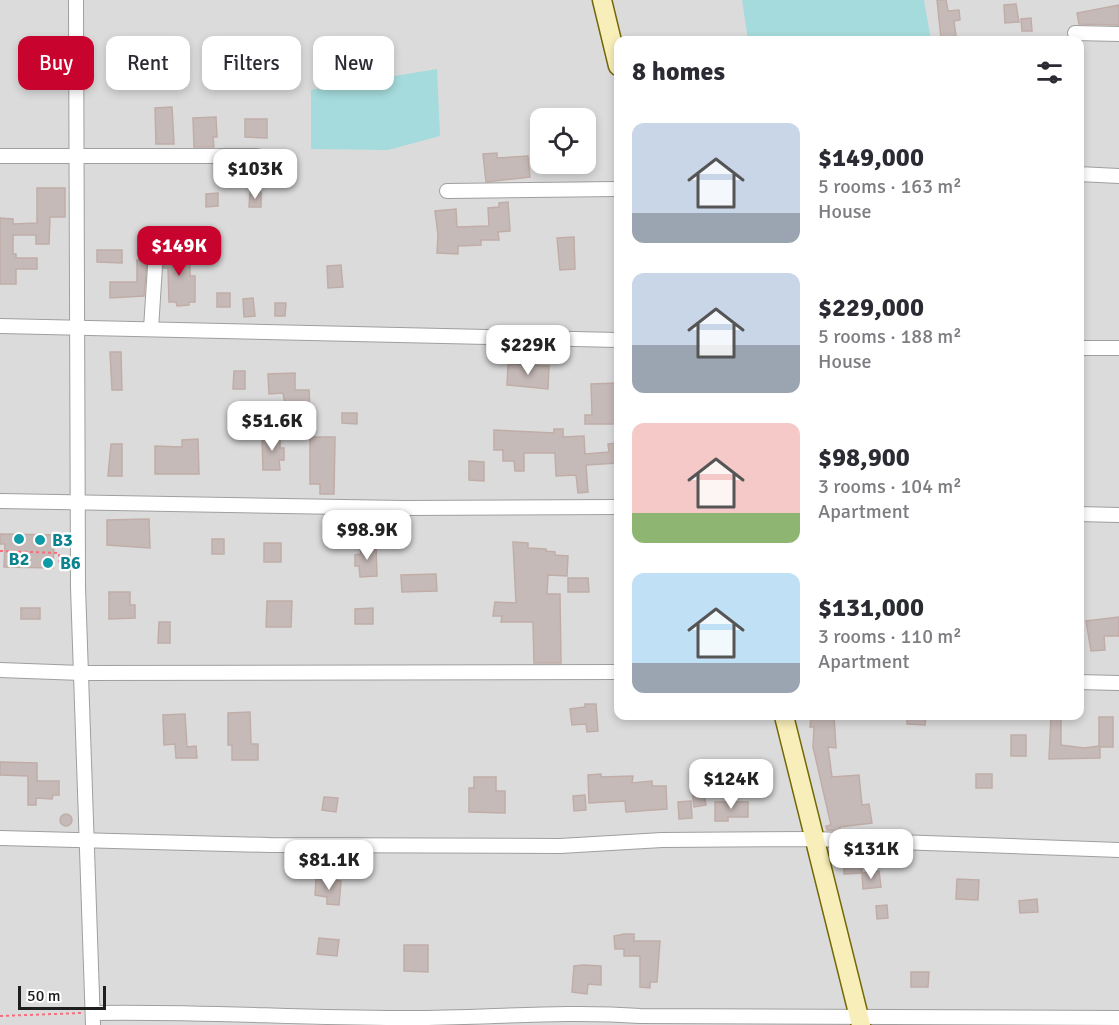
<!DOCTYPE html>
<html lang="en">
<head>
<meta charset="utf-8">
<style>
	:root { --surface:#fff; --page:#f7f7f7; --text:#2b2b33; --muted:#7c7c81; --accent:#c8042e }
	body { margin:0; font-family:Signika,sans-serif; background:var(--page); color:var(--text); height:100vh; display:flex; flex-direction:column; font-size:22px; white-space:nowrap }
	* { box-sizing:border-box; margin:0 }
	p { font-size:20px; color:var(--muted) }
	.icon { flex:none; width:33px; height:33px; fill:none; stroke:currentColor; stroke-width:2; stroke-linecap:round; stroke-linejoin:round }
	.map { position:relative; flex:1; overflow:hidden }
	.details { position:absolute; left:614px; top:36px; width:470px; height:684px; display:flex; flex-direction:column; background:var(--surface); border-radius:12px; box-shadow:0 3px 9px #0003 }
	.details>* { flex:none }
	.guide { position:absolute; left:18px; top:36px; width:506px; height:54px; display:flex; gap:12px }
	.buttons { position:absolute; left:530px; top:108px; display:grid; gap:12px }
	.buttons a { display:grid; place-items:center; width:66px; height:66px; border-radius:12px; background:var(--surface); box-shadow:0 3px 9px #0003; font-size:30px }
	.scale { position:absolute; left:18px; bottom:15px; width:88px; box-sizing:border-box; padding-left:6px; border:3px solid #1e1e1e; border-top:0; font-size:16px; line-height:21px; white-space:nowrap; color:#1e1e1e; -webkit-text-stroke:4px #fff; paint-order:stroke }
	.price { position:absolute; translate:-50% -51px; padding:0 14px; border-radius:12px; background:#fff; color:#222; font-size:20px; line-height:39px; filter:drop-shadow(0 2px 3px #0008) }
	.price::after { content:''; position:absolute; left:50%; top:36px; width:18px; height:14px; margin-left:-9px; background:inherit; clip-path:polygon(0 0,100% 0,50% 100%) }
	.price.selected { background:var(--accent); color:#fff }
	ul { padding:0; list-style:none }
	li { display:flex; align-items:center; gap:18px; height:150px; padding:0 18px }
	li span { display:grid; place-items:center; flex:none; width:168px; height:120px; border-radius:12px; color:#555 }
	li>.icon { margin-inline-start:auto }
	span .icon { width:72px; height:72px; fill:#fffc; stroke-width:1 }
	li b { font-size:26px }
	h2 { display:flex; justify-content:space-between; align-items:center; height:72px; padding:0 18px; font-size:26px }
	.chip { padding:0 21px; border-radius:12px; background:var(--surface); box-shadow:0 3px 9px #0003; font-size:21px; line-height:54px }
	.chip.selected { background:var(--accent); color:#fff }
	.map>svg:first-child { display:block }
</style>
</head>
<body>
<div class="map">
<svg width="1119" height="1025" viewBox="0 0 1119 1025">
	<rect width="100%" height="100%" fill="#efe9e4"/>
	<path fill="#dcdbdb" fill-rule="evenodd" d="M0 0H1119V1025H0ZM618 40H1078V716H618ZM540 118H585V164H540Z"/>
	<g fill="#a5dbdc">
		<path d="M742 0H924L931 40H748Z"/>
		<path d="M437 69 440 136 388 150 311 149V90Z"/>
	</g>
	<g fill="#c6bab8" stroke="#c0ada7" stroke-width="1.5">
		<path d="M937 0H946L948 11 959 10 960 20 954 21 956 36 941 38Z"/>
		<path d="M1016 4 1019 22 1005 23 1004 5Z"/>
		<path d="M1119 5V25L1079 24 1077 13Z"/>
		<path d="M1031 18 1032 31H1022L1021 19Z"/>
		<path d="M239 37H256L258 59 267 60V84H238L239 65H234V42H239Z"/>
		<path d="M35 65 48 66V73H58V89H27V73H35Z"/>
		<path d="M172 107 174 144H156L155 108Z"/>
		<path d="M216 117 217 137H213L214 147H194L193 118Z"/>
		<path d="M245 119H267V138L245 137Z"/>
		<path d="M497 153V158L528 156 530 177 486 182 483 154Z"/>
		<path d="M292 158V168H275V159Z"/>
		<path d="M37 188H65V217H50L49 244H36V235H13V254H16V258H37V269H16V284H0V218L13 219V224L37 223Z"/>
		<path d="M250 192H261V207H249Z"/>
		<path d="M218 193V206L206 207V194Z"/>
		<path d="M508 202 510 231 498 232 499 240H481V245L458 246V254L437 253 438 235 435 211 456 209 457 227 489 226 488 208 499 207V203Z"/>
		<path d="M574 237 575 269 560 270 557 238Z"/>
		<path d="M97 250H122V263L97 262Z"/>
		<path d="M158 251H190V276H195V302H189V305L177 306 176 302H169L168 268H164L163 262 158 258Z"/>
		<path d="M137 260H147L144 296 110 298V282H137Z"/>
		<path d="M341 265 343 287 328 288 327 266Z"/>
		<rect x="217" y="293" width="13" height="14"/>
		<path d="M253 298 255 316 244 317 243 299Z"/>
		<path d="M275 303H286L285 316H275Z"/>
		<path d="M110 352H121L122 390H112Z"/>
		<path d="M508 364 549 366 548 389 507 385Z"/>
		<path d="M234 371H245V389H233Z"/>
		<path d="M295 373V390H309L310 411 286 409 283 393 269 394 268 374Z"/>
		<path d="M618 383V424H585V415H592L591 384Z"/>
		<path d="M342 413H357V424L342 423Z"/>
		<path d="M554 429H563V437L584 436 585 454 609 452 608 444 618 443V463L586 465 588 492 578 493 576 475 556 476 555 453H524V471H515L514 461H503V450H494V430L554 433Z"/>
		<path d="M262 434H280V448H284V460H279L280 470H263Z"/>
		<path d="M310 437H335L334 494H320V484H310Z"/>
		<path d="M198 439 199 474H155V446L182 447V440Z"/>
		<path d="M111 444H122V476H108Z"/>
		<path d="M469 461 484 462V481L469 480Z"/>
		<path d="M149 519 150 548 107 545V520Z"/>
		<path d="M0 534 63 535V545L54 544 53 568 4 567 5 544H0Z"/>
		<rect x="212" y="539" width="12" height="15"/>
		<path d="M513 542 528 543V548L546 549V551L555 552V555L568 556 567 576 548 575 547 594H560L561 663H534L533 622H501L502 616H493L495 602 516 603Z"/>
		<rect x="264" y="543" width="17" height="19"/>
		<path d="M360 546H376L377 576 360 577 359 566H355V555L361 554Z"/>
		<path d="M436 574 437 591 402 592 401 575Z"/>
		<path d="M568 578H588L589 592H568Z"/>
		<path d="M109 592H130V605H135V618L109 619Z"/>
		<path d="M267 601H292L291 627H266Z"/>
		<rect x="21" y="608" width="19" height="11"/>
		<path d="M373 608V624H355V609Z"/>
		<path d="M1119 617V636H1104L1105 650 1091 651 1086 621Z"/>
		<path d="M159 622H170V643H158Z"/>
		<path d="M585 704H596L598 731 587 732 586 724 572 725 570 709 585 707Z"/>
		<path d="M250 712 251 744H258V760H232V745H228V713Z"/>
		<path d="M185 714 187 747 196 746 197 758H176L175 744 164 745 163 715Z"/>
		<path d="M811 716H834L836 748 828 747 832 777 859 775 862 805 869 804 872 823 840 827V831L827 830 826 826 831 825 813 747 814 727H810Z"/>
		<path d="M907 716H926L925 725 907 724Z"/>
		<path d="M1051 716H1061V745L1084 748 1099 746V717H1113V747H1100V758L1049 759Z"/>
		<rect x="1011" y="735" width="15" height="21"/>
		<path d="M0 762 37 763V781H59V795H53L52 799 36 798V805H28V776L0 775Z"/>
		<path d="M601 774V777L633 776 632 783 652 781V786H666L667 809 626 812 625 801 589 803 588 775Z"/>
		<rect x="976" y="774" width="16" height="14"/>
		<path d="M474 777H496V791H505V813L469 812V788H474Z"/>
		<path d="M703 789 706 805 694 807 692 790Z"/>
		<path d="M585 795 586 810 574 811 573 796Z"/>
		<path d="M324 797 338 798 336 812 322 810Z"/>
		<path d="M691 801 692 818 679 819 678 802Z"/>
		<path d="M715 802H748V817H728V821H715Z"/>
		<circle cx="66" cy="820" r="6"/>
		<path d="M861 862 862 873 844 874V863Z"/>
		<path d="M879 871 881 887 863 889 862 873Z"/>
		<path d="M316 879 341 881 339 905 327 904V897L315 895Z"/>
		<path d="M957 879 979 880 978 900 956 899Z"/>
		<path d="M1037 899 1038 912 1020 913 1019 901Z"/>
		<path d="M887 905 888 918 877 919 876 906Z"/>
		<path d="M624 934H634V941H660L657 982H650V988L640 987V956H624V949H615L614 936Z"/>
		<path d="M319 938 339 940 337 956 317 954Z"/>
		<path d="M404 945H428V972L404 971Z"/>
		<path d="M584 965 601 966V985L588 984 587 994 572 992 574 966Z"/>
		<path d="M911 972H929L928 987H911Z"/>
	</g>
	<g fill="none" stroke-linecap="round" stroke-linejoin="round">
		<defs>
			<g id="street">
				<path d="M76 0 78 587 93 1025"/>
				<path d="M1075 33 1119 34"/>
				<path d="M0 156H257"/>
				<path d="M1078 174 1119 176"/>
				<path d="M447 191 618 189"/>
				<path d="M0 326 618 340"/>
				<path d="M151 329 155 266"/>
				<path d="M1078 348H1119"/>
				<path d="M0 501 404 508 618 507"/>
				<path d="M1078 514 1119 515"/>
				<path d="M0 670 81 673 618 672"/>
				<path d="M1078 682 1119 683"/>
				<path d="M0 838 269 845 560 846 662 840 813 839 1119 850"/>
				<path d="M93 1013C195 1011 297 1018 399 1018 479 1019 560 1010 640 1016L1119 1018"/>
			</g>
			<g id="secondary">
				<path d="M602 0 618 66"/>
				<path d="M784 716 861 1025"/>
			</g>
		</defs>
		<use href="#street" stroke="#9f9f9f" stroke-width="16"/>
		<use href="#secondary" stroke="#736807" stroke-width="21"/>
		<g stroke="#f76d7d" stroke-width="2" stroke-dasharray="3 3" stroke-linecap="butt">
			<path d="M0 551 59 553 60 567"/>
			<path d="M0 1016 81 1013"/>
		</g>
		<use href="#street" stroke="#fff" stroke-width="14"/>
		<use href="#secondary" stroke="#f8eeb9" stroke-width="18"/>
	</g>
	<g fill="#0f9aa8" stroke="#fff" stroke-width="2">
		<circle cx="19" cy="539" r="6"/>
		<circle cx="40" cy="540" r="6"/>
		<circle cx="48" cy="563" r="6"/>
	</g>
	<g text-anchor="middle" stroke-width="4.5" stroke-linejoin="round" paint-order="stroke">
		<g font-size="18" font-weight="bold" fill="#0d838f" stroke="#fff" text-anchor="start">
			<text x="52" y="546">B3</text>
			<text x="19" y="565" text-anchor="middle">B2</text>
			<text x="60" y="569">B6</text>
		</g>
	</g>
</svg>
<div class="buttons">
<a><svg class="icon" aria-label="locate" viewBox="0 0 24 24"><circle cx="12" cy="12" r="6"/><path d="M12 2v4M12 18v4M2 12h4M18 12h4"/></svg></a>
</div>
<div class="scale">50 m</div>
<b class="price" style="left:255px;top:200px">$103K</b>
<b class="price selected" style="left:179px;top:277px">$149K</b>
<b class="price" style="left:528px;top:376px">$229K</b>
<b class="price" style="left:272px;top:452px">$51.6K</b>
<b class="price" style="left:367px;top:561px">$98.9K</b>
<b class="price" style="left:731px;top:810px">$124K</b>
<b class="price" style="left:871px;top:880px">$131K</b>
<b class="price" style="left:329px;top:891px">$81.1K</b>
<div class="guide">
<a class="chip selected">Buy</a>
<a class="chip">Rent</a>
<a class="chip">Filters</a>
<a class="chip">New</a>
</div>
<section class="details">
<h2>8 homes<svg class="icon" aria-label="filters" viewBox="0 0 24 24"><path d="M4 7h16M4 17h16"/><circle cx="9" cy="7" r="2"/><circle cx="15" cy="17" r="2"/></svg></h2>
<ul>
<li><span style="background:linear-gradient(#c9d6e8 75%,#9aa5b1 0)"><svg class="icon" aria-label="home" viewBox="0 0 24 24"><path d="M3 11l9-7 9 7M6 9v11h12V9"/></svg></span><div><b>$149,000</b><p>5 rooms · 163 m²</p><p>House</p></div></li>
<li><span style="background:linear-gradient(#c9d6e8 60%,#9aa5b1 0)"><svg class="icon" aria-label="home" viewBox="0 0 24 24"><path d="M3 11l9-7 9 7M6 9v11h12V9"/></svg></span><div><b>$229,000</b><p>5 rooms · 188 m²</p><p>House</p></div></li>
<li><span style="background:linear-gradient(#f6c9c9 75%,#8fb573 0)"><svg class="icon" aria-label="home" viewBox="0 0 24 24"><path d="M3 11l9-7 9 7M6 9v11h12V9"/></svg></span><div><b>$98,900</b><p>3 rooms · 104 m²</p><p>Apartment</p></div></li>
<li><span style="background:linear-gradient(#bfe0f5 75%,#9aa5b1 0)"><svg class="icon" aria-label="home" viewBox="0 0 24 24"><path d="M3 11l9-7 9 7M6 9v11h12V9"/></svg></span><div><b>$131,000</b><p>3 rooms · 110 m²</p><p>Apartment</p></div></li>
</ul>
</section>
</div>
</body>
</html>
